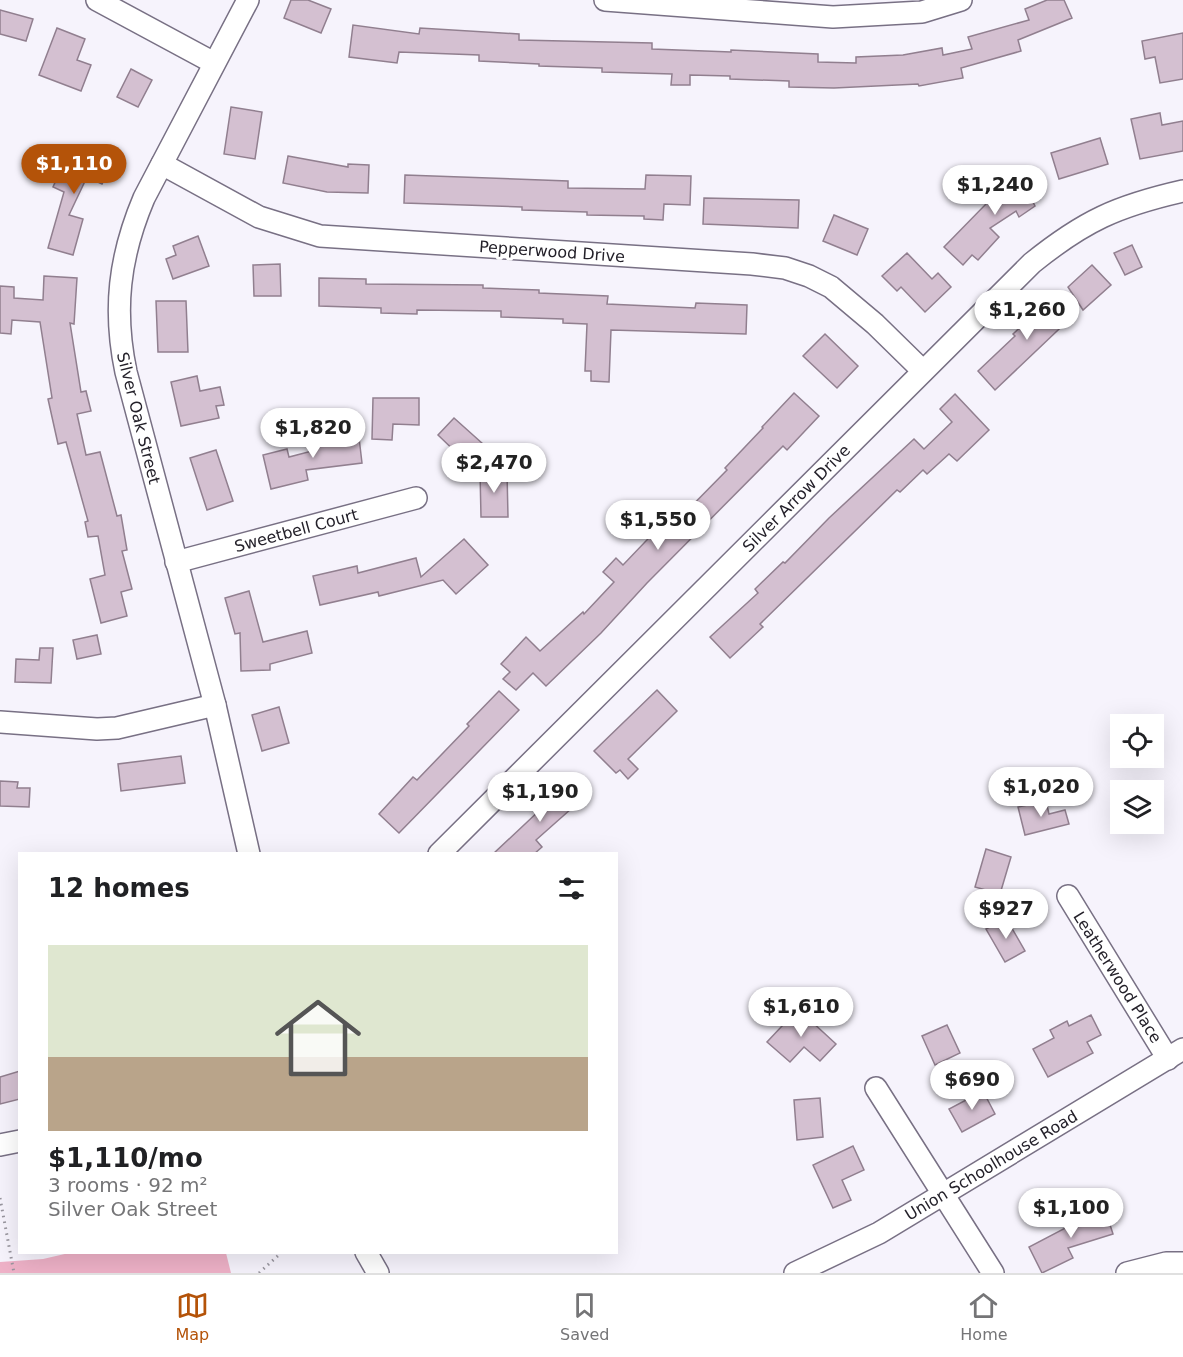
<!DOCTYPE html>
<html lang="en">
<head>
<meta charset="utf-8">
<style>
	:root { --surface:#fff; --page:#f6f6f6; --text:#202124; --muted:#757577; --line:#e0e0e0; --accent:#b45309 }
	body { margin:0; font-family:"DejaVu Sans",sans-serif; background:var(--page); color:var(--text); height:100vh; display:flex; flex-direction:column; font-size:22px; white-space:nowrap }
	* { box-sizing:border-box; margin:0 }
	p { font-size:20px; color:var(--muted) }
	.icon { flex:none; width:33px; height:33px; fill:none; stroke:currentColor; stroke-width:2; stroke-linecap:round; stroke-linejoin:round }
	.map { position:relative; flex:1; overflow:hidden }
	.panel { position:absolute; left:18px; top:852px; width:600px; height:402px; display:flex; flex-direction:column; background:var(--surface); border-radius:0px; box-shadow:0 6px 24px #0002 }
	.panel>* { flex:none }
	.fabs { position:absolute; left:1110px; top:714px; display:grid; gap:12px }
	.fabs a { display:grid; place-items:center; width:54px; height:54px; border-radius:0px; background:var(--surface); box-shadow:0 6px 24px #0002; font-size:30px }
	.price { position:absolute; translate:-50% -51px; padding:0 14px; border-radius:21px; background:#fff; color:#222; font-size:20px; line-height:39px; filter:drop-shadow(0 2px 3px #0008) }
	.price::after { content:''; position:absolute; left:50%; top:36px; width:18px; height:14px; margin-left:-9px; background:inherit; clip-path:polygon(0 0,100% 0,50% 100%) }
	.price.current { background:var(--accent); color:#fff }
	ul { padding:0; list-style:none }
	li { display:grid; align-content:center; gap:12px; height:318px; padding:0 30px }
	li span { display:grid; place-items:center; height:186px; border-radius:0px; color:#555 }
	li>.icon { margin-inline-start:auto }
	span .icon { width:108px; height:108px; fill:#fffc; stroke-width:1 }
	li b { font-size:26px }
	h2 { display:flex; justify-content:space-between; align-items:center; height:72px; padding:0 30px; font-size:26px }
	.tabs { display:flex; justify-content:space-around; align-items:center; height:84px; border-top:2px solid var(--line); background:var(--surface); font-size:16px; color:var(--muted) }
	.tabs a { display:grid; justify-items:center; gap:3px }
	.tabs .current { color:var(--accent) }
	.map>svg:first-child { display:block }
</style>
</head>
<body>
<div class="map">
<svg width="1183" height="1273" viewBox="0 0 1183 1273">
	<rect width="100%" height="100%" fill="#f6f3fc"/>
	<path fill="#eeb1c7" d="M69 1253H226L231 1273H0V1262L43 1259Z"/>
	<g fill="#d4c0d1" stroke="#917f8f" stroke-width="1.5">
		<path d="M291 0H308L331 9 321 33 284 18Z"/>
		<path d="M1047 0H1064L1072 18 1018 40 1021 51 961 68 963 78 919 86 918 84 834 88 789 87V81L730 79V76L690 75V85H671L672 74 602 72V68L539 66V64L479 61V55L399 52 397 63 349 57 353 25 419 34 420 28 519 34V40L652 43V49L731 52V50L818 54V62L856 63V57L903 55 942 48 943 55 972 49 968 37 1029 20 1025 9Z"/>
		<path d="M0 10 33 19 26 41 0 34Z"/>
		<path d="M57 28 85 39 77 60 91 65 81 91 39 75Z"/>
		<path d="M1183 33V79L1160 83 1155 57 1145 59 1142 41Z"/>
		<path d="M131 69 152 80 138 107 117 97Z"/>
		<path d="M231 107 262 112 255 159 224 154Z"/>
		<path d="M1160 113 1162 125 1183 121V151L1140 159 1131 119Z"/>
		<path d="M1100 138 1108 164 1059 179 1051 153Z"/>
		<path d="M72 145 112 164 102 184 87 177 69 215 83 219 73 255 48 248 64 192 53 187Z"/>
		<path d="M288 156 348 167V164L369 165 368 193 327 192 283 183Z"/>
		<path d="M1029 167 1044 189 1031 198 1035 206 1019 217 1016 211 990 228 999 237 978 260 972 255 963 265 944 247 987 203 983 197Z"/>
		<path d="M405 175 568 181V188L645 189 646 175 691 176 690 205 664 204 663 220 644 219V216L587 215V212L522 210V207L404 203Z"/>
		<path d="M704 198 799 200 798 228 703 224Z"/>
		<path d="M834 215 868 229 857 255 823 241Z"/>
		<path d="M198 236 209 266 173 279 166 259 176 255 173 246Z"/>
		<path d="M1132 245 1142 267 1125 275 1114 253Z"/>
		<path d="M907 253 932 279 938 273 951 287 925 312 901 287 897 291 882 276Z"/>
		<path d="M280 264 281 296H254L253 265Z"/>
		<path d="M1092 265 1111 285 1083 310 1068 287Z"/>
		<path d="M44 276 77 278 74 324 70 323 81 392 86 391 91 411 77 414 86 455 100 452 117 516 121 515 127 550 122 551 132 589 121 592 127 616 101 623 90 579 105 575 98 536 88 537 85 522 88 521 66 442 58 444 48 399 52 398 40 322 12 320 11 334 0 333V286L14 287V298L43 300Z"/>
		<path d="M319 278 366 279V284L483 285V288L539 290V293L608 296 607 304 695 308 696 303 747 305 746 334 611 330 609 382 591 381V371H585L587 324 563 323V319L501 317V311L417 310V314L381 313V308L319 306Z"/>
		<path d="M1059 295 1077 312 995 390 978 371 1015 336 1013 334 1041 308 1043 310Z"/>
		<path d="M156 301H186L188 352H158Z"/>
		<path d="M825 334 858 366 837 388 803 356Z"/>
		<path d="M197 376 200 391 220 387 224 405 216 406 219 418 181 426 171 382Z"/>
		<path d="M794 393 819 416 787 450 783 446 647 583 601 633 546 686 533 673 516 690 503 679 510 672 501 664 526 637 540 651 583 612 584 614 614 582 603 572 616 558 623 565 666 520 672 526 727 470 725 468 763 428 762 427Z"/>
		<path d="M955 394 989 430 957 461 949 454 927 474 923 470 900 492 897 490 760 624 763 627 730 658 710 637 758 593 755 589 783 562 785 563 829 518 914 439 924 449 952 422 940 409Z"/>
		<path d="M373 398H419V425L393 424 392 440 372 439Z"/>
		<path d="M454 418 483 444 466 462 438 435Z"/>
		<path d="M358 429 362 463 306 470 308 480 271 489 263 455 287 449 289 457 316 450V446L331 444 329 433Z"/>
		<path d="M216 450 233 501 207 510 190 458Z"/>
		<path d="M480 472H507L508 517H481Z"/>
		<path d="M464 539 488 565 456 594 443 580 379 596 378 592 320 605 313 576 357 566 358 573 416 558 421 577Z"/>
		<path d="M249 591 263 642 307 631 312 653 270 664V670L241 671 240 633 235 634 225 598Z"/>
		<path d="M97 635 101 654 77 659 73 640Z"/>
		<path d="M40 648H53L51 683 15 682 16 659 39 660Z"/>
		<path d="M657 690 677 711 628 759 638 769 628 779 620 770 616 773 594 751Z"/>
		<path d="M499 691 519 710 399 833 379 814 413 777 417 780 469 726 467 724Z"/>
		<path d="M279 707 289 743 262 751 252 715Z"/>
		<path d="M181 756 185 783 121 791 118 764Z"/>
		<path d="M0 781 18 782 17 788H30L29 807 0 806Z"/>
		<path d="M563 782 580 801 536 840 542 847 534 854H493L542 808 539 805Z"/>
		<path d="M1046 801 1049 814 1065 810 1069 824 1025 835 1018 807Z"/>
		<path d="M986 849 1011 857 1000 894 975 887Z"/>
		<path d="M1006 918 1025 951 1005 962 986 929Z"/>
		<path d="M798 1009 836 1044 820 1061 804 1047 790 1062 767 1042Z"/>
		<path d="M1091 1015 1101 1035 1087 1042 1093 1053 1048 1077 1033 1049 1054 1038 1050 1030 1067 1021 1069 1026Z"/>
		<path d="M947 1025 960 1053 935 1065 922 1036Z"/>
		<path d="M20 1071V1099L0 1104V1077Z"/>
		<path d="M983 1091 995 1114 962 1132 949 1109Z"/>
		<path d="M820 1098 823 1137 797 1140 794 1100Z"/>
		<path d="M853 1146 864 1170 842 1180 851 1200 833 1208 813 1165Z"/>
		<path d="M1104 1206 1113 1234 1068 1248 1073 1258 1042 1273 1029 1247 1077 1222 1074 1215Z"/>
	</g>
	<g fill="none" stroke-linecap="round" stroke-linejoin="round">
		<defs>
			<g id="minor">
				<path d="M97 0 214 63"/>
				<path d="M248 0 144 198C119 257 113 310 126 372L215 705 249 854"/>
				<path d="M605 0 833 17 922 12 961 0"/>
				<path d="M162 164 259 217 320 236 752 264 785 268 809 276 831 287 875 324 923 371"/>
				<path d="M176 562 416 498"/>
				<path d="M0 722 97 729 117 728 215 705"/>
				<path d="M439 854 1032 263C1084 221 1117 206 1183 191"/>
				<path d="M1068 896 1168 1059"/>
				<path d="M876 1088 993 1273"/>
				<path d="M0 1145 20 1141"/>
				<path d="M366 1252 378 1273"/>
				<path d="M795 1273 879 1233 1183 1049"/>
				<path d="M1127 1273 1166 1263H1183"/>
			</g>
		</defs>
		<use href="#minor" stroke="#787084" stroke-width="24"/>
		<g stroke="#98959e" stroke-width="3" stroke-dasharray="1.5 4.5" stroke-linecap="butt">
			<path d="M0 1198 14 1273"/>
			<path d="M259 1273 282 1252"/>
		</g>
		<use href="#minor" stroke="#fff" stroke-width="21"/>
	</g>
	<g text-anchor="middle" stroke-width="6" stroke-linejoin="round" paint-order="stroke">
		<g font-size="16" fill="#24212a" stroke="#fff">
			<text transform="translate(552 251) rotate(4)" y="6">Pepperwood Drive</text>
			<text transform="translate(139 418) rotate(76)" y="6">Silver Oak Street</text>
			<text transform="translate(796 498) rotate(-45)" y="6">Silver Arrow Drive</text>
			<text transform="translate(296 530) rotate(-15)" y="6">Sweetbell Court</text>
			<text transform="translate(1118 977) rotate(58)" y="6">Leatherwood Place</text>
			<text transform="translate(991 1165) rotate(-31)" y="6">Union Schoolhouse Road</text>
		</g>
	</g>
</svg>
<div class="fabs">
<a><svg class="icon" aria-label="locate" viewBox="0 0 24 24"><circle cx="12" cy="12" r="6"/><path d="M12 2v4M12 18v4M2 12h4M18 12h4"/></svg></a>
<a><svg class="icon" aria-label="layers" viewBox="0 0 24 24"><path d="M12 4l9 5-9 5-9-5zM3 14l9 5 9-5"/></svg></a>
</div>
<b class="price current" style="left:74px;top:195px">$1,110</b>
<b class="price" style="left:995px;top:216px">$1,240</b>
<b class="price" style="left:1027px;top:341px">$1,260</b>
<b class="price" style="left:313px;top:459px">$1,820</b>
<b class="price" style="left:494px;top:494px">$2,470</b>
<b class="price" style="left:658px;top:551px">$1,550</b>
<b class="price" style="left:1041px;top:818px">$1,020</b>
<b class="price" style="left:540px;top:823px">$1,190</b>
<b class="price" style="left:1006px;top:940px">$927</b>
<b class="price" style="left:801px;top:1038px">$1,610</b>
<b class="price" style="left:972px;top:1111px">$690</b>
<b class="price" style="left:1071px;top:1239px">$1,100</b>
<section class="panel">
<h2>12 homes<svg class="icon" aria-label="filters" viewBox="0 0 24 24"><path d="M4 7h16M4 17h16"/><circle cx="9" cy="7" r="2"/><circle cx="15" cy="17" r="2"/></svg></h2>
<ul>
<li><span style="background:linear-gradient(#dfe7d0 60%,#b9a48a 0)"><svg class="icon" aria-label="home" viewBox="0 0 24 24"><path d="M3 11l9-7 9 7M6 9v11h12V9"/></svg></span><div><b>$1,110/mo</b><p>3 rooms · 92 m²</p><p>Silver Oak Street</p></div></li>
</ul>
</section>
</div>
<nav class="tabs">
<a class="current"><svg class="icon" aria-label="map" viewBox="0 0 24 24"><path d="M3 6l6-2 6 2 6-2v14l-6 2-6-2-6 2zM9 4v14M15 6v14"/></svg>Map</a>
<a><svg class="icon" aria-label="saved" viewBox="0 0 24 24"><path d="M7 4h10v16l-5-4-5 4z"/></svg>Saved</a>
<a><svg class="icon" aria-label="home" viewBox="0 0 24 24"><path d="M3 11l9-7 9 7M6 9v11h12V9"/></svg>Home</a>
</nav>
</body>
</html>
